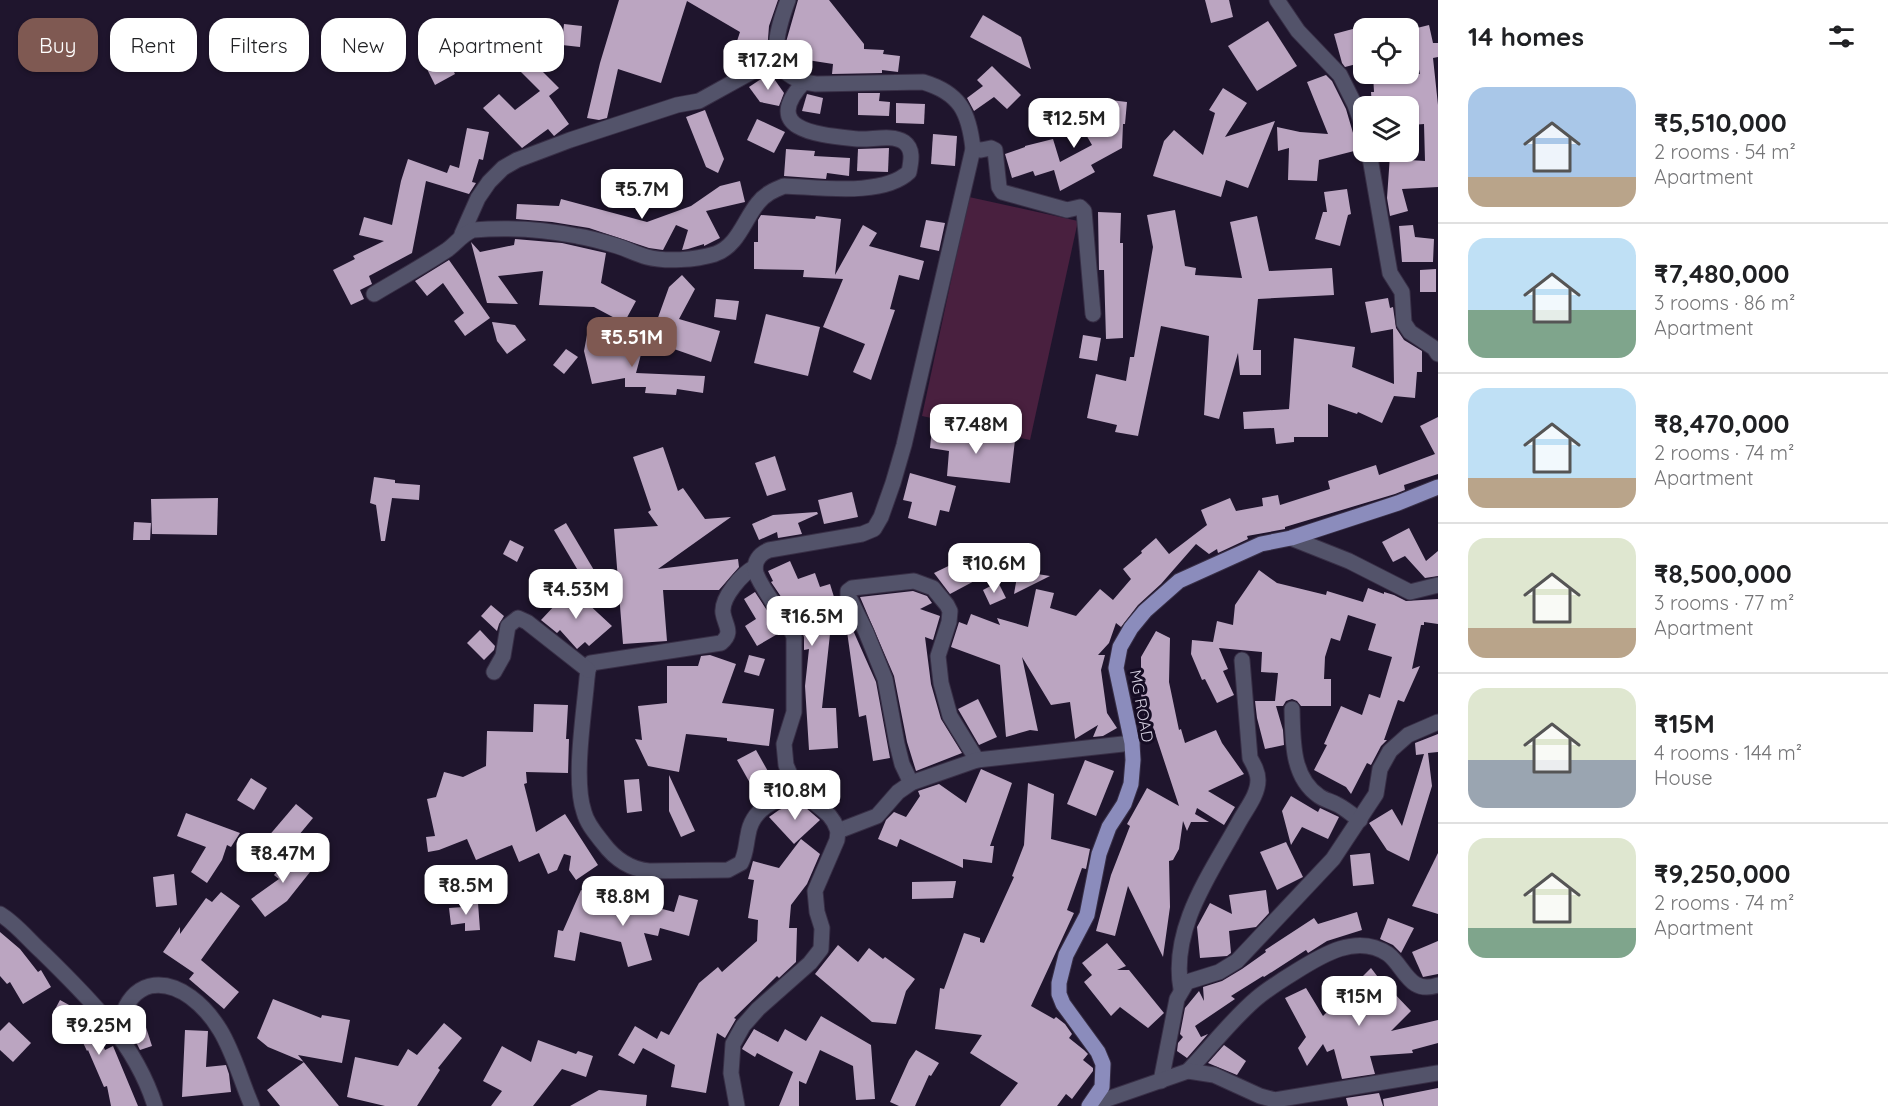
<!DOCTYPE html>
<html lang="en">
<head>
<meta charset="utf-8">
<style>
	:root { --surface:#fff; --page:#f6f6f6; --text:#202124; --muted:#757577; --line:#e0e0e0; --accent:#7f5952 }
	body { margin:0; font-family:Quicksand,sans-serif; background:var(--page); color:var(--text); height:100vh; display:flex; flex-direction:column; font-size:22px; white-space:nowrap }
	* { box-sizing:border-box; margin:0 }
	p { font-size:20px; color:var(--muted) }
	.icon { flex:none; width:33px; height:33px; fill:none; stroke:currentColor; stroke-width:2; stroke-linecap:round; stroke-linejoin:round }
	.map { position:relative; flex:1; overflow:hidden }
	.details { display:flex; flex-direction:column; background:var(--surface); width:450px }
	.details>* { flex:none }
	.hud { position:absolute; left:18px; top:18px; width:570px; height:54px; display:flex; gap:12px }
	.fabs { position:absolute; left:1353px; top:18px; display:grid; gap:12px }
	.fabs a { display:grid; place-items:center; width:66px; height:66px; border-radius:12px; background:var(--surface); box-shadow:0 2px 4px #0004; font-size:30px }
	.price { position:absolute; translate:-50% -51px; padding:0 14px; border-radius:12px; background:#fff; color:#222; font-size:20px; line-height:39px; filter:drop-shadow(0 2px 3px #0008) }
	.price::after { content:''; position:absolute; left:50%; top:36px; width:18px; height:14px; margin-left:-9px; background:inherit; clip-path:polygon(0 0,100% 0,50% 100%) }
	.price.active { background:var(--accent); color:#fff }
	ul { padding:0; list-style:none }
	li { display:flex; align-items:center; gap:18px; height:150px; padding:0 30px }
	li+li { border-top:2px solid var(--line) }
	li span { display:grid; place-items:center; flex:none; width:168px; height:120px; border-radius:18px; color:#555 }
	li>.icon { margin-inline-start:auto }
	span .icon { width:72px; height:72px; fill:#fffc; stroke-width:1 }
	li b { font-size:26px }
	h2 { display:flex; justify-content:space-between; align-items:center; height:72px; padding:0 30px; font-size:26px }
	.tag { padding:0 21px; border-radius:18px; background:var(--surface); box-shadow:0 2px 4px #0004; font-size:21px; line-height:54px }
	.tag.active { background:var(--accent); color:#fff }
	main { display:flex; flex:1; min-height:0 }
	.map>svg:first-child { display:block }
</style>
</head>
<body>
<main>
<div class="map">
<svg width="1438" height="1106" viewBox="0 0 1438 1106">
	<rect width="100%" height="100%" fill="#1f152d"/>
	<path fill="#49203f" d="M969 197 1078 221 1030 440 922 416Z"/>
	<g fill="#bba5c1">
		<path d="M619 0H778L769 26 767 52 756 51 759 57 746 64 731 59 740 32 687 1 661 83 618 69 607 118 599 120 587 118 600 63Z"/>
		<path d="M798 0H829L864 44V49L884 50 883 54 900 56 898 72 882 70V73L832 74 833 64 788 57 786 42Z"/>
		<path d="M1205 0H1229L1233 17 1211 23Z"/>
		<path d="M983 15 1021 37 1031 69 970 37Z"/>
		<path d="M1268 21 1297 66 1257 91 1228 46Z"/>
		<path d="M564 24 582 26 580 47 562 45Z"/>
		<path d="M1429 25 1433 43H1438V57L1433 58 1438 105V187L1402 189 1408 211 1390 216 1387 198 1390 155H1393L1394 159 1425 161 1424 124 1412 125V106H1372L1371 92H1374L1373 74H1420L1414 47H1418L1413 29Z"/>
		<path d="M1364 26V62L1345 67 1342 63 1334 34Z"/>
		<path d="M527 56 559 88 549 96 569 124 554 136 548 129 522 148 483 108 499 94 515 110 540 91 516 67Z"/>
		<path d="M447 58 455 74 435 85 427 69Z"/>
		<path d="M992 66 1021 95 1007 109 994 97 974 111 967 98 983 86 977 80Z"/>
		<path d="M770 73 784 93 779 106 760 102 749 87Z"/>
		<path d="M1326 75 1332 81 1346 109 1358 150 1319 160 1317 181 1288 180 1289 148 1278 151 1277 127 1300 132 1328 134 1307 82Z"/>
		<path d="M1223 88 1247 103 1225 137 1275 121 1248 188 1226 180 1221 197 1153 176 1164 141 1174 130 1203 155 1215 113 1209 110Z"/>
		<path d="M858 93H880L879 101 890 102 889 116 858 115Z"/>
		<path d="M807 94 823 98 820 114 802 111Z"/>
		<path d="M1102 99 1127 102 1125 124H1123L1122 148 1091 165 1095 172 1060 191 1054 170 1035 176 1033 171 1012 178 1005 154 1025 147V146L1053 139 1060 162 1092 145 1081 126 1101 115Z"/>
		<path d="M896 103 925 104 924 124 896 123Z"/>
		<path d="M705 110 724 159 718 173 706 167 686 117Z"/>
		<path d="M757 119 785 132 774 153 747 140Z"/>
		<path d="M467 128 489 132 483 160 479 159 472 182 476 183 469 194 426 181 412 253 369 276 372 284 360 290 364 299 351 305 333 270 355 259 353 256 384 241 359 235 364 217 392 225 401 181 408 159 447 173 450 165 459 168Z"/>
		<path d="M933 134 957 136 955 166 931 164Z"/>
		<path d="M889 148 888 172 857 171 858 149Z"/>
		<path d="M786 149 815 151 814 156 850 158 849 176 827 173 826 179 784 176Z"/>
		<path d="M740 181 745 202 706 211 720 238 704 246V244L688 249 682 250 688 230 676 225 663 250 649 248 589 228 552 222 516 219 517 204 559 206 561 199 647 222 691 206 720 186Z"/>
		<path d="M1347 189 1351 214 1348 215 1340 246 1315 239 1323 212H1327L1324 192Z"/>
		<path d="M1175 210 1185 266 1196 268 1195 275 1242 278 1230 222 1257 216 1269 271 1332 268 1334 295 1258 299 1253 350H1261V375H1240L1238 353 1219 419 1204 415 1209 336 1161 326 1138 436 1115 432 1117 425 1087 418 1096 374 1126 381 1130 357H1134L1153 247 1147 215Z"/>
		<path d="M1098 212 1121 213 1120 243H1123V338L1106 339 1104 270H1099Z"/>
		<path d="M761 215 815 219 816 216 841 219 835 275 863 225 877 233 869 246 924 261 919 280 899 275 890 309 895 310 871 380 853 372 865 344 823 327 843 279 803 277 804 270 754 269V242H758V220Z"/>
		<path d="M926 220 945 223 939 251 920 247Z"/>
		<path d="M1413 225 1415 237 1434 239 1433 262H1402L1399 226Z"/>
		<path d="M515 239 562 243 606 253 601 283 636 301 624 323 594 307 539 305 543 271 498 276 518 304 487 303 471 242 480 252 514 245Z"/>
		<path d="M449 260 490 318 465 336 454 321 464 313 443 283 427 296 415 281Z"/>
		<path d="M1436 269V292H1420V270Z"/>
		<path d="M682 275 695 289 679 319 720 331 711 362 674 349 651 337 669 287Z"/>
		<path d="M1388 298 1390 308 1393 307 1396 328 1404 340 1422 351V372H1417L1415 398 1394 396 1382 423 1358 412 1357 414 1328 404V437H1294V442L1276 444 1274 428 1244 429 1243 412 1289 409 1294 338 1355 347 1352 367 1394 384 1393 329 1371 333 1365 302Z"/>
		<path d="M716 299 739 301 736 320 714 317Z"/>
		<path d="M766 314 820 327 808 376 754 363Z"/>
		<path d="M492 322 515 325 526 340 507 354 497 341Z"/>
		<path d="M587 335 613 339 643 347 636 373 705 376 703 393 677 389 676 395 645 393 646 387H625V378L592 384 584 351Z"/>
		<path d="M1083 335 1101 338 1097 361 1079 358Z"/>
		<path d="M566 349 578 357 564 374 553 365Z"/>
		<path d="M1438 417V474L1404 485 1405 490 1395 494 1285 527V529L1247 536 1248 539 1218 553 1217 549 1209 554 1196 544 1161 584 1138 605 1121 627 1116 623 1109 643 1098 655H1105L1101 670 1107 713 1117 728 1103 736 1093 737 1098 725 1075 739 1070 702 1051 705 1022 657 1038 731 1030 730 1006 737 1000 665 951 647 959 622 967 625 971 614 1000 625 997 618 1028 627 1036 589 1054 593 1050 608 1076 616 1100 589 1113 600 1131 579 1123 569 1142 553 1141 551 1156 538 1169 554 1207 525 1201 510 1230 498 1236 511 1263 506 1262 498 1278 495 1280 505 1330 489 1328 481 1376 465 1379 475 1435 454 1420 426Z"/>
		<path d="M932 428 1015 440 1010 483 947 476 949 451 930 448Z"/>
		<path d="M663 447 678 491 683 488 705 519 731 517 658 569 738 559 739 567 719 590H663L667 641 623 644 614 529 658 526 648 512 651 510 633 457Z"/>
		<path d="M775 456 786 490 767 496 755 463Z"/>
		<path d="M910 473 956 486 949 512 940 510 936 526 908 518 912 502 903 500Z"/>
		<path d="M374 477 395 480V483L420 485 419 500 392 498 385 541H381L376 505 370 503Z"/>
		<path d="M852 492 858 517 824 524 818 500Z"/>
		<path d="M218 498 217 535 152 534 151 499Z"/>
		<path d="M817 512 818 514 798 523 802 534 778 538 777 532 759 540 752 524 773 515Z"/>
		<path d="M134 522 151 523 150 540H133Z"/>
		<path d="M566 523 598 577 586 584 554 530Z"/>
		<path d="M1409 528 1426 561 1438 551V576L1425 578 1405 556 1393 562 1382 542Z"/>
		<path d="M510 540 524 547 517 562 503 554Z"/>
		<path d="M967 557 978 579 950 594 934 573Z"/>
		<path d="M790 561 798 579 815 573 820 587 830 584 834 597 822 708H836L838 748 809 750 805 686 809 649 804 650V637L799 623 771 582 773 581 768 571Z"/>
		<path d="M1259 570 1277 583 1326 595 1327 591 1363 602 1368 588 1384 594V592L1394 595 1406 601 1438 599V624L1424 622V625H1421L1412 669 1420 666 1404 702 1398 700 1384 740H1387L1381 746 1371 765 1367 763 1351 794 1346 787 1314 770 1327 745 1324 744 1341 706 1362 715 1369 694 1380 698 1392 657 1368 650 1376 624 1348 615 1340 641 1331 638 1325 657 1324 679H1331V706H1301L1297 701 1292 699 1286 701 1283 706H1276L1283 730 1284 745 1265 749 1257 718 1255 701H1275L1278 673 1261 672 1262 652 1219 648 1228 669 1223 671 1234 695 1217 703 1205 679 1202 680 1191 654 1192 640 1213 642 1217 621 1233 625 1235 605Z"/>
		<path d="M1018 571 1050 576 1014 594Z"/>
		<path d="M998 582 1006 598 990 605 983 590Z"/>
		<path d="M571 588 612 626 589 646 585 642 577 649 560 630 557 633 541 620Z"/>
		<path d="M913 591 927 596 932 603 920 609 940 616 933 640 925 637 931 684 941 719 962 753 916 771 907 742 894 676 860 597Z"/>
		<path d="M755 592 781 632 757 646 745 626 756 619 744 599Z"/>
		<path d="M491 605 504 616 499 624 497 631 481 616Z"/>
		<path d="M844 610 876 682 890 758 873 761 866 715 859 717Z"/>
		<path d="M480 630 495 646 494 650 484 660 467 643Z"/>
		<path d="M1156 631 1170 638 1169 682 1179 730 1181 729 1185 743 1216 730 1222 743 1244 774 1208 791 1235 807 1224 825 1197 808 1195 814 1209 822H1191L1187 831 1183 821 1179 849 1173 860 1169 861 1170 907 1163 957 1128 886 1115 936 1096 931 1111 875 1130 826 1127 824 1147 788 1179 806 1153 727 1147 728 1141 694V657Z"/>
		<path d="M710 655 736 664 722 703 774 709 769 746 727 741V738L686 734 679 772 648 766 635 739 642 740 638 706 667 703V666H698L701 656Z"/>
		<path d="M749 655 765 659 759 676 744 672Z"/>
		<path d="M978 699 997 737 979 745 958 709Z"/>
		<path d="M534 704 568 705 566 739H569L568 773 526 772 527 783 524 784 536 832 565 814 598 865 576 880 569 870 571 856 564 854 557 870 548 874 539 853 519 862 512 845 476 860 467 839 439 850 428 852 426 837 435 836 427 799 436 797 444 772 463 777 486 766 487 731 533 732Z"/>
		<path d="M1438 734V752L1428 753 1432 786 1409 861 1387 850 1369 823 1392 809 1402 826 1424 754 1416 755 1415 743Z"/>
		<path d="M756 750 778 789 759 799 737 760Z"/>
		<path d="M1085 760 1114 771 1096 816 1067 804Z"/>
		<path d="M981 769 1012 783 990 846H994L992 863 963 859V868L900 839 897 847 878 839 886 820 894 812 906 817 920 796 918 791 939 784 966 803Z"/>
		<path d="M669 775 695 831 681 837 669 811Z"/>
		<path d="M251 778 267 788 254 810 237 800Z"/>
		<path d="M639 779 642 811 627 813 624 780Z"/>
		<path d="M809 782 826 794 833 790 840 802 835 807 808 784Z"/>
		<path d="M1028 783 1054 794 1051 839 1090 849 1086 869 1082 868 1067 910 1074 913 1031 1006 1054 1019 1056 1017 1065 1024 1072 1034 1069 1038 1084 1050 1088 1054 1083 1060 1093 1068V1071L1072 1099 1066 1094 1057 1106H1000L1018 1083 970 1053 982 1035 935 1029 940 988 944 989 964 933 980 938V942L984 943 1014 877 1012 876 1024 845Z"/>
		<path d="M1291 796 1318 812 1320 808 1339 817 1328 839 1302 827 1291 845 1282 811Z"/>
		<path d="M799 802 820 820 794 844 769 817 779 810Z"/>
		<path d="M296 804 313 818 284 853 267 838Z"/>
		<path d="M186 813 240 833 231 847 227 845 222 860 207 883 191 872 206 847 177 836Z"/>
		<path d="M801 839 820 854 807 884 791 905 789 928H797L796 962 779 978 777 976 734 1018 736 1019 725 1038 717 1033 706 1093 671 1087 675 1065 643 1048 634 1064 618 1055 635 1026 657 1039 661 1031 669 1035 699 983 718 967 722 972 757 941 758 920 748 918 754 880 748 879 753 861 779 868Z"/>
		<path d="M1286 842 1303 877 1277 890 1260 852Z"/>
		<path d="M293 851 314 867 287 901 265 917 251 899 279 879 274 875Z"/>
		<path d="M1370 853 1374 884 1353 886 1350 855Z"/>
		<path d="M1438 853V914L1412 906Z"/>
		<path d="M174 874 177 905 156 907 153 877Z"/>
		<path d="M956 881 953 898 912 899V882Z"/>
		<path d="M581 890 586 892 585 901 641 914 643 904 674 912 679 895 698 900 689 936 660 928 658 936 644 933 652 960 628 967 621 942 580 932 575 961 554 957 558 930 563 931Z"/>
		<path d="M1266 890 1269 913 1256 927 1229 931 1231 953 1227 956 1200 958 1197 927 1210 903 1232 914 1229 895Z"/>
		<path d="M221 892 240 906 201 960 239 992 224 1009 189 979 194 973 163 952 180 927V934L206 898 212 902Z"/>
		<path d="M478 903 480 930 465 931V923L451 925 449 908 463 907V904Z"/>
		<path d="M1357 912 1362 930 1327 941 1308 953 1306 950 1264 977 1263 976 1231 996 1235 999 1195 1026 1201 1037 1208 1034 1187 1058 1177 1051 1178 1043 1183 1037 1180 1034 1185 1008 1199 991 1204 1001 1203 987 1222 981 1242 969 1266 952 1265 950 1314 918 1318 924Z"/>
		<path d="M1388 918 1414 928 1401 953 1393 945 1380 939Z"/>
		<path d="M0 932 20 949 38 972 41 970 51 987 23 1004 10 982 7 984 0 976Z"/>
		<path d="M1438 941V974L1423 977 1412 952Z"/>
		<path d="M1107 943 1126 966 1117 970H1129L1164 1013 1148 1028 1120 1007 1111 1016 1084 982 1092 975 1082 963Z"/>
		<path d="M838 945 858 962 869 948 883 959 885 957 915 979 906 991 896 1024 872 1022 815 974Z"/>
		<path d="M1371 968 1387 989 1389 988 1411 1011 1391 1031 1438 1020V1043L1412 1050 1413 1053 1370 1056 1375 1074 1342 1079 1334 1049 1327 1052 1323 1044 1307 1066 1298 1048 1306 1037 1285 998 1306 988 1323 1016Z"/>
		<path d="M273 999 321 1018 322 1015 350 1020 342 1063 298 1055 339 1106H280L267 1090 304 1062 268 1047 257 1038Z"/>
		<path d="M60 1000 91 1017 105 1050 113 1046 138 1106H111L107 1086 104 1087 88 1050 87 1051 76 1028 52 1015Z"/>
		<path d="M141 1012 152 1046 140 1050 129 1028 133 1015Z"/>
		<path d="M821 1016 871 1045 875 1099 856 1100 853 1066 820 1050 806 1084 799 1081V1106H779L793 1072 757 1053 755 1057 742 1049 743 1047 754 1029 778 1042 785 1029 806 1041Z"/>
		<path d="M9 1022 31 1043 13 1062 0 1050V1031Z"/>
		<path d="M444 1023 462 1038 438 1068 440 1070 417 1106H385L347 1097 355 1057 398 1066 408 1049 417 1055Z"/>
		<path d="M185 1030 208 1031 206 1067 226 1065 229 1074 231 1092 182 1097Z"/>
		<path d="M538 1040 576 1054 578 1051 593 1056 586 1077 562 1069 533 1106H491L502 1091 483 1081 502 1046 531 1062Z"/>
		<path d="M1224 1045 1246 1061 1237 1075 1208 1063Z"/>
		<path d="M916 1050 939 1063 931 1076 929 1075 915 1106H899L890 1102 909 1060Z"/>
		<path d="M1438 1088V1106H1384L1383 1099Z"/>
		<path d="M599 1090 647 1095 646 1106H570Z"/>
		<path d="M1379 1093 1383 1106H1348L1346 1098Z"/>
	</g>
	<g fill="none" stroke-linecap="round" stroke-linejoin="round">
		<defs>
			<g id="street">
				<path d="M1277 0 1298 31 1340 75 1355 105 1364 129"/>
				<path d="M973 149 981 150 991 148 995 150 999 187 1002 192 1067 210 1080 207 1084 211 1093 314"/>
				<path d="M1369 152 1390 273 1402 292 1404 323 1410 332 1434 348 1438 354"/>
				<path d="M462 234 478 198 489 182 503 168 517 160 570 140 677 105 699 101 777 58"/>
				<path d="M374 294C399 279 423 266 447 250 457 243 461 235 473 230 508 227 542 229 577 236 590 238 604 242 617 246 627 249 636 254 647 257 666 262 695 260 715 254 738 246 744 220 758 203 765 194 774 190 784 186 818 187 883 197 909 172 911 162 914 149 904 142 892 134 872 140 858 139 823 135 758 132 804 82"/>
				<path d="M1291 538 1349 561 1410 592 1438 585"/>
				<path d="M755 567C743 573 721 597 723 613 725 626 734 632 721 643L591 663 588 670 587 678C584 714 573 780 584 812 587 824 596 834 603 843 615 859 629 869 649 871L728 870 741 863C746 854 746 844 748 835 752 807 777 799 800 791"/>
				<path d="M494 672 503 656 508 626 518 618 527 622 588 670"/>
				<path d="M1292 709C1293 739 1291 777 1319 796 1324 800 1331 801 1336 804 1345 808 1352 815 1360 820"/>
				<path d="M911 783 902 764 897 744 885 679 866 632 848 595V591L852 588 914 581 933 588 947 605 950 611 949 622 938 656 941 683 950 716 977 760"/>
				<path d="M838 831 877 816 898 792 911 783 977 760 1132 743"/>
				<path d="M0 914C15 923 28 939 41 951 88 997 135 1042 155 1106"/>
				<path d="M1181 989C1170 928 1211 873 1239 822 1246 809 1258 795 1258 780 1258 772 1254 765 1250 758L1242 660"/>
				<path d="M118 1033C121 1014 128 992 150 986 179 980 206 1007 220 1030 234 1053 241 1081 252 1106"/>
				<path d="M1188 1071C1211 1047 1232 1019 1257 998 1269 988 1282 980 1295 972 1322 955 1357 933 1388 954 1405 967 1409 995 1438 985"/>
				<path d="M1161 1081 1177 999 1187 982 1219 972 1237 961 1333 859 1376 794 1380 769 1390 751 1408 735 1438 722"/>
				<path d="M1090 1105 1188 1071 1214 1075 1260 1096 1275 1100 1438 1073"/>
				<path d="M737 1106 731 1073 733 1044 743 1026 758 1009 810 963 821 949 822 928 817 912 815 891 837 840 838 831 834 822 829 815 795 786 786 765 784 744 794 712V637L790 627C781 613 761 588 756 573 753 562 759 554 769 550L862 534 874 529 881 517 893 483 904 445 973 149C969 112 960 93 923 82L816 84C763 77 774 38 788 0"/>
			</g>
			<path id="primary" d="M1089 1106 1102 1087 1103 1064 1098 1052 1063 1004 1059 994V983L1066 955 1087 915 1099 854 1109 827 1124 804 1131 784 1133 760 1132 743 1116 668 1120 647 1131 628 1145 611 1179 581 1261 544 1291 538 1398 503 1438 487"/>
		</defs>
		<use href="#street" stroke="#382f46" stroke-width="17"/>
		<use href="#primary" stroke="#382f46" stroke-width="17"/>
		<use href="#street" stroke="#53536a" stroke-width="15"/>
		<use href="#primary" stroke="#8b8cbc" stroke-width="15"/>
	</g>
	<g text-anchor="middle" stroke-width="6" stroke-linejoin="round" paint-order="stroke">
		<g font-size="16" fill="#d4cedf" stroke="#150c23">
			<text transform="translate(1142 706) rotate(80)" y="6">MG ROAD</text>
		</g>
	</g>
</svg>
<div class="fabs">
<a><svg class="icon" aria-label="locate" viewBox="0 0 24 24"><circle cx="12" cy="12" r="6"/><path d="M12 2v4M12 18v4M2 12h4M18 12h4"/></svg></a>
<a><svg class="icon" aria-label="layers" viewBox="0 0 24 24"><path d="M12 4l9 5-9 5-9-5zM3 14l9 5 9-5"/></svg></a>
</div>
<b class="price" style="left:768px;top:91px">₹17.2M</b>
<b class="price" style="left:1074px;top:149px">₹12.5M</b>
<b class="price" style="left:642px;top:220px">₹5.7M</b>
<b class="price active" style="left:632px;top:368px">₹5.51M</b>
<b class="price" style="left:976px;top:455px">₹7.48M</b>
<b class="price" style="left:994px;top:594px">₹10.6M</b>
<b class="price" style="left:576px;top:620px">₹4.53M</b>
<b class="price" style="left:812px;top:647px">₹16.5M</b>
<b class="price" style="left:795px;top:821px">₹10.8M</b>
<b class="price" style="left:283px;top:884px">₹8.47M</b>
<b class="price" style="left:466px;top:916px">₹8.5M</b>
<b class="price" style="left:623px;top:927px">₹8.8M</b>
<b class="price" style="left:1359px;top:1027px">₹15M</b>
<b class="price" style="left:99px;top:1056px">₹9.25M</b>
<div class="hud">
<a class="tag active">Buy</a>
<a class="tag">Rent</a>
<a class="tag">Filters</a>
<a class="tag">New</a>
<a class="tag">Apartment</a>
</div>
</div>
<section class="details">
<h2>14 homes<svg class="icon" aria-label="filters" viewBox="0 0 24 24"><path d="M4 7h16M4 17h16"/><circle cx="9" cy="7" r="2"/><circle cx="15" cy="17" r="2"/></svg></h2>
<ul>
<li><span style="background:linear-gradient(#a9c7e8 75%,#b9a48a 0)"><svg class="icon" aria-label="home" viewBox="0 0 24 24"><path d="M3 11l9-7 9 7M6 9v11h12V9"/></svg></span><div><b>₹5,510,000</b><p>2 rooms · 54 m²</p><p>Apartment</p></div></li>
<li><span style="background:linear-gradient(#bfe0f5 60%,#7fa58c 0)"><svg class="icon" aria-label="home" viewBox="0 0 24 24"><path d="M3 11l9-7 9 7M6 9v11h12V9"/></svg></span><div><b>₹7,480,000</b><p>3 rooms · 86 m²</p><p>Apartment</p></div></li>
<li><span style="background:linear-gradient(#bfe0f5 75%,#b9a48a 0)"><svg class="icon" aria-label="home" viewBox="0 0 24 24"><path d="M3 11l9-7 9 7M6 9v11h12V9"/></svg></span><div><b>₹8,470,000</b><p>2 rooms · 74 m²</p><p>Apartment</p></div></li>
<li><span style="background:linear-gradient(#dfe7d0 75%,#b9a48a 0)"><svg class="icon" aria-label="home" viewBox="0 0 24 24"><path d="M3 11l9-7 9 7M6 9v11h12V9"/></svg></span><div><b>₹8,500,000</b><p>3 rooms · 77 m²</p><p>Apartment</p></div></li>
<li><span style="background:linear-gradient(#dfe7d0 60%,#9aa5b1 0)"><svg class="icon" aria-label="home" viewBox="0 0 24 24"><path d="M3 11l9-7 9 7M6 9v11h12V9"/></svg></span><div><b>₹15M</b><p>4 rooms · 144 m²</p><p>House</p></div></li>
<li><span style="background:linear-gradient(#dfe7d0 75%,#7fa58c 0)"><svg class="icon" aria-label="home" viewBox="0 0 24 24"><path d="M3 11l9-7 9 7M6 9v11h12V9"/></svg></span><div><b>₹9,250,000</b><p>2 rooms · 74 m²</p><p>Apartment</p></div></li>
</ul>
</section>
</main>
</body>
</html>
